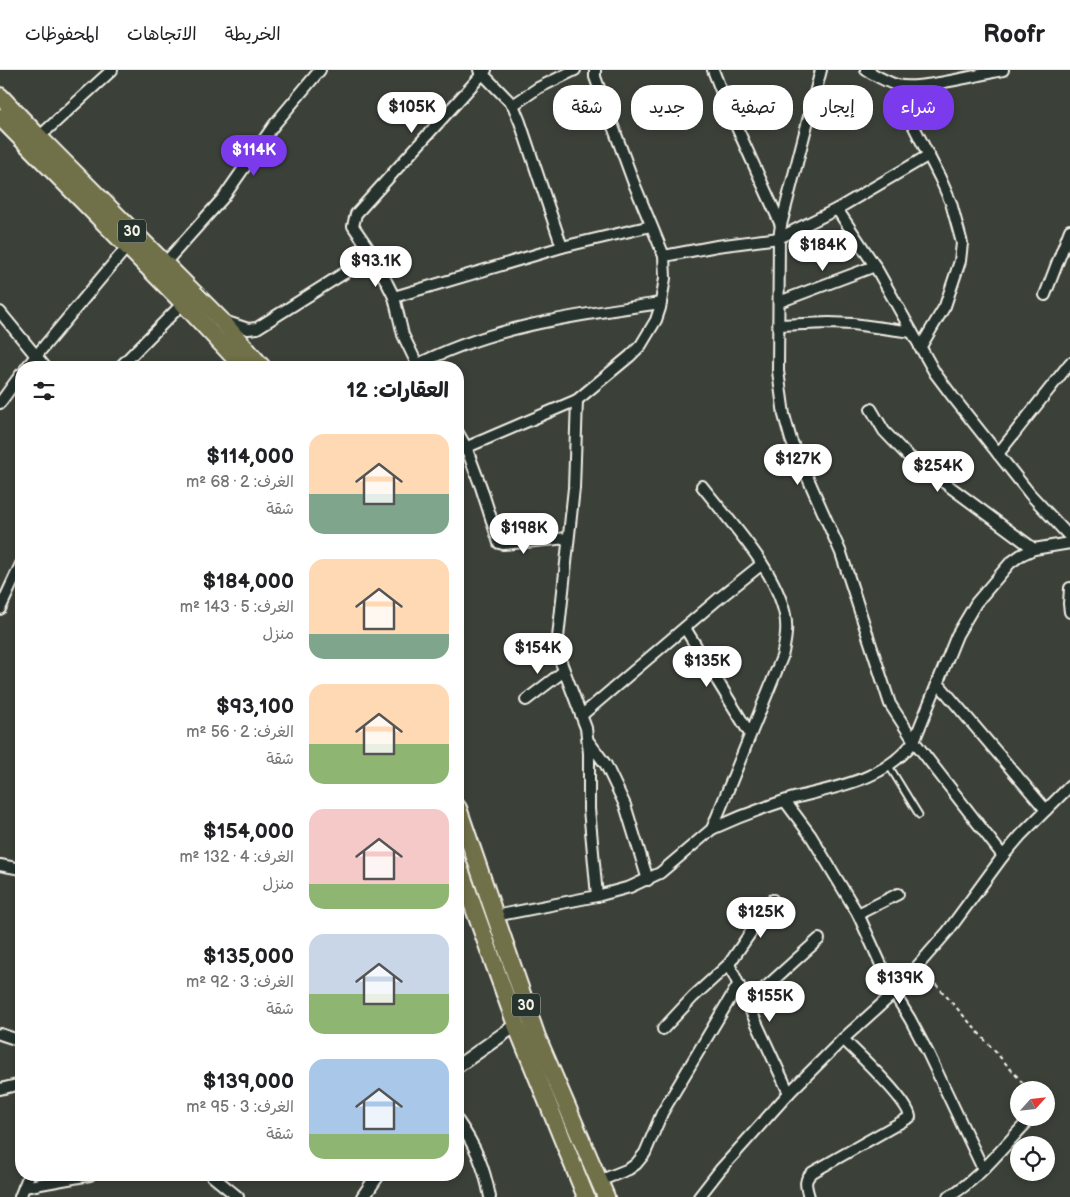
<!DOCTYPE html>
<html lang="ar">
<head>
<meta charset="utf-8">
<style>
	:root { --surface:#fff; --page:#f2f2f2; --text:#202124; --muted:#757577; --line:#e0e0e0; --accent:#7c3aed }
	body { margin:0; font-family:"Balsamiq Sans","Playpen Sans Arabic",sans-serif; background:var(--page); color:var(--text); direction:rtl; height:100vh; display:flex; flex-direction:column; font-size:19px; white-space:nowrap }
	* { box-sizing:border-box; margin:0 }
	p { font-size:16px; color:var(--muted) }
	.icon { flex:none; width:28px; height:28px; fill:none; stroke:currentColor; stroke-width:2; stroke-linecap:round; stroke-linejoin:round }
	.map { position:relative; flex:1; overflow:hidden; direction:ltr }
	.drawer { position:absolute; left:15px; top:291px; width:449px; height:820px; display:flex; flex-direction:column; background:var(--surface); border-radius:20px; box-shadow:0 2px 8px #0003; direction:rtl }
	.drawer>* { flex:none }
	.banner { position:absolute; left:479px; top:15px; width:475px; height:45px; direction:rtl; display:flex; gap:10px }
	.needle { width:32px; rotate:63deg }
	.tools { position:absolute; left:1010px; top:1011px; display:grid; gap:10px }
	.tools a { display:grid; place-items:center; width:45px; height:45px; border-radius:50%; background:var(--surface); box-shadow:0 2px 8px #0003; font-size:25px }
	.price { position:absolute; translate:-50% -42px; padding:0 11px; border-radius:18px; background:#fff; color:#222; font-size:16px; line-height:32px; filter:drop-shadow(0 1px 2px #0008) }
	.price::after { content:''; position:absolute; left:50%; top:30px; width:15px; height:11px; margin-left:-8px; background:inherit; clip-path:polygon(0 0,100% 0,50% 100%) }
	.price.selected { background:var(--accent); color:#fff }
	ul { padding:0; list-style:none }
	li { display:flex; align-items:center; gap:15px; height:125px; padding:0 15px }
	li span { display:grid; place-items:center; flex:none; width:140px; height:100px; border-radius:15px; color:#555 }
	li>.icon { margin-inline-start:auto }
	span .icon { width:60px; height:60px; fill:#fffc; stroke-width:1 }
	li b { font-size:21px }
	h2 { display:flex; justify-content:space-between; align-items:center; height:60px; padding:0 15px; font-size:21px }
	.pill { padding:0 18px; border-radius:20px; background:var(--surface); box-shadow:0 2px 8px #0003; font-size:18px; line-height:45px }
	.pill.selected { background:var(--accent); color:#fff }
	header { display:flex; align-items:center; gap:30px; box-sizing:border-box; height:70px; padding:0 25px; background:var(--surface); border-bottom:1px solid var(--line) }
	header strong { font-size:24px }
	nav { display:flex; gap:28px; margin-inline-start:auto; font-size:18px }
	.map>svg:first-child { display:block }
</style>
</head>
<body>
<header>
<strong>Roofr</strong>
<nav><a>الخريطة</a><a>الاتجاهات</a><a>المحفوظات</a></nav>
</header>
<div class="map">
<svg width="1070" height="1127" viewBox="0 0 1070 1127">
	<rect width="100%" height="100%" fill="#3b4039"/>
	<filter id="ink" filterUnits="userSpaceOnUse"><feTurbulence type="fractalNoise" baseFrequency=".02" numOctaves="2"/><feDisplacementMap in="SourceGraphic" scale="10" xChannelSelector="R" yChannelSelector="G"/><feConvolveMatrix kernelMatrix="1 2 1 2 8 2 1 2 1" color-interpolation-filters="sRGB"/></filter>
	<g filter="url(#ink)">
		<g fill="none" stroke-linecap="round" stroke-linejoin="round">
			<defs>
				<path id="service" d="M889 696 919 745"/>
				<g id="minor">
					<path d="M479 0 513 35 520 52 562 177"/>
					<path d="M713 0 725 31 781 155"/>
					<path d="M821 0 781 155 779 168 778 301 784 345 791 370 841 483 890 634 914 671 1003 786"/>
					<path d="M866 0C875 5 886 12 897 15 917 21 980 4 1003 0"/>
					<path d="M896 15 907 43 940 108 951 133 962 173 960 191 945 236 920 278"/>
					<path d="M513 35 538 18 575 0"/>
					<path d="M39 67 112 0"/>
					<path d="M837 139 875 196 935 303 953 327 1030 424 1070 467"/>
					<path d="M664 186 717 176 779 168 837 139 929 85"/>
					<path d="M164 194 223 128 274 55 320 0"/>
					<path d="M1045 225 1070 160"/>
					<path d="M394 227 562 177 651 156"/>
					<path d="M779 232 875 196"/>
					<path d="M0 242 46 298"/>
					<path d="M224 251 248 259 257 258 373 185"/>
					<path d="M779 255 829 253 853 254 912 262"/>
					<path d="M413 297C490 256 577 245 661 233"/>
					<path d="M26 298 127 177"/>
					<path d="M119 298 183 233"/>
					<path d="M419 298 403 265 394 227 373 185 353 156 356 144 486 0"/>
					<path d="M577 330 574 418 557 577 559 587 586 658 589 683V739L597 826"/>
					<path d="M0 333 21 304"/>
					<path d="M871 339 884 361 907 385 1034 479"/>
					<path d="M458 363 466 377 481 417 499 473 503 474 568 468"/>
					<path d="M458 381 577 330 630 286 641 275 656 250 660 238 665 208 664 186 633 111 595 7V0"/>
					<path d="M998 384 1070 293"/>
					<path d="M1070 518 1069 534 1070 542"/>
					<path d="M0 539 21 494"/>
					<path d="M685 558 750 664"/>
					<path d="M937 612 1046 740"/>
					<path d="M526 630 564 601"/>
					<path d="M582 645 717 530 762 494"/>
					<path d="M589 672 606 695 625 735 648 810"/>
					<path d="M785 731 811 766 858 844 894 923 910 949 928 983 983 1099"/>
					<path d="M712 759C736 748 762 738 787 730 833 717 884 712 914 671L957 565 976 533 1010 493 1021 485 1034 479 1070 473"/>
					<path d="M0 795 21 799"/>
					<path d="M858 844 898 824"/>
					<path d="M495 846 597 826 630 817 660 803 712 759 782 587C785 573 788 559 785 545 776 500 730 452 702 416"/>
					<path d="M729 894 789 1023"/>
					<path d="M747 934 819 869"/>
					<path d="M663 959 693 927 729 894 773 830"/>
					<path d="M0 964 21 971"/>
					<path d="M0 1019 21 1014"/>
					<path d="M458 1051C476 1077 484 1096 490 1127"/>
					<path d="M211 1105 238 1127"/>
					<path d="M599 1111 629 1099 636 1094 645 1083 662 1043 738 915"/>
					<path d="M24 1117 90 1105"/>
					<path d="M20 1127 29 1105"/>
					<path d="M699 1127 720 1100 789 1023 843 969 894 923 948 861 1003 786 1021 765 1070 716"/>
					<path d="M809 1127C806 1116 803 1110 813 1102L910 1047C908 1030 856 982 843 969"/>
					<path d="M948 1127C981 1108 1004 1075 1031 1048"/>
				</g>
				<g id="tertiary">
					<path d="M458 996 516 955"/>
					<path d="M363 1127 378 1105"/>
				</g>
				<g id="primary">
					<path d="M0 26 39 67 221 250 263 298"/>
					<path d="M0 47 183 233 244 298"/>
					<path d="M458 738 537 967 606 1127"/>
					<path d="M458 794 516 955 586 1127"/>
				</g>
			</defs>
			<use href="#service" stroke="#f4f1e8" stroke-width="9"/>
			<use href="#minor" stroke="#f4f1e8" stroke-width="14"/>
			<use href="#tertiary" stroke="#f4f1e8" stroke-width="16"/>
			<use href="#primary" stroke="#f4f1e8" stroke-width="20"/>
			<path stroke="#f4f1e8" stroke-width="2" stroke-dasharray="4 4" stroke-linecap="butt" d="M925 902 1029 1020"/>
			<use href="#service" stroke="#26332d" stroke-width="5"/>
			<use href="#minor" stroke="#26332d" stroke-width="10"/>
			<use href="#tertiary" stroke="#26332d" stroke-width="12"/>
			<use href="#primary" stroke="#70704a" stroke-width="16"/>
		</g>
	</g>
	<g text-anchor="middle" stroke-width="5" stroke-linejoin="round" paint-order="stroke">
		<g fill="#26332d" stroke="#b6b8b0" stroke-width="1">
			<rect x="118" y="149.5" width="28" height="23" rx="4"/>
			<rect x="512" y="923.5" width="28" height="23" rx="4"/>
		</g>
		<g font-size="14" font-weight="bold" fill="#f4f1e8">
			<text x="132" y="166">30</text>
			<text x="526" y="940">30</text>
		</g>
	</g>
</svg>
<div class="tools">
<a><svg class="needle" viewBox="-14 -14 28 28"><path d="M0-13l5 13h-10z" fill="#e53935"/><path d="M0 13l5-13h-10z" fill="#757577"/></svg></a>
<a><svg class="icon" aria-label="locate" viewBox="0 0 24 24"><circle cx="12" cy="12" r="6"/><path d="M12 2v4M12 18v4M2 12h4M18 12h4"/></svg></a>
</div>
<b class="price" style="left:412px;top:64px">$105K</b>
<b class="price selected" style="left:254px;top:107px">$114K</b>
<b class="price" style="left:823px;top:202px">$184K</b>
<b class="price" style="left:376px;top:218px">$93.1K</b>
<b class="price" style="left:798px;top:416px">$127K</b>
<b class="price" style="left:938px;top:423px">$254K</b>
<b class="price" style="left:524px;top:485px">$198K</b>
<b class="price" style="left:538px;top:605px">$154K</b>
<b class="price" style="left:707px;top:618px">$135K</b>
<b class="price" style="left:761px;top:869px">$125K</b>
<b class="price" style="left:900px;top:935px">$139K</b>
<b class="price" style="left:770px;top:953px">$155K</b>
<div class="banner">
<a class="pill selected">شراء</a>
<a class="pill">إيجار</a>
<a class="pill">تصفية</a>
<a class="pill">جديد</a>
<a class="pill">شقة</a>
</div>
<section class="drawer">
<h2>العقارات: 12<svg class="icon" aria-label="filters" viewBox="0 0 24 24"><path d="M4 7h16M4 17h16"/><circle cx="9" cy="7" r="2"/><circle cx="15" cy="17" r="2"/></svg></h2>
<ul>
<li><span style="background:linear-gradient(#ffd9b3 60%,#7fa58c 0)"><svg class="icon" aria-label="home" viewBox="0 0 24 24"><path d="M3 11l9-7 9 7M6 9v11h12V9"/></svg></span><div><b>$114,000</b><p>الغرف: 2 · 68 m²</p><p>شقة</p></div></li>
<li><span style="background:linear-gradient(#ffd9b3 75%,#7fa58c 0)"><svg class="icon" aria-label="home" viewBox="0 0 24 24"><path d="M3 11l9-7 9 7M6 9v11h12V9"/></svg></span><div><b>$184,000</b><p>الغرف: 5 · 143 m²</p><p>منزل</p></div></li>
<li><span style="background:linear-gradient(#ffd9b3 60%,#8fb573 0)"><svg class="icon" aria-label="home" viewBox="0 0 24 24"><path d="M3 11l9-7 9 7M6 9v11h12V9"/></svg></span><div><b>$93,100</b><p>الغرف: 2 · 56 m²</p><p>شقة</p></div></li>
<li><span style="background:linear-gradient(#f6c9c9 75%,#8fb573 0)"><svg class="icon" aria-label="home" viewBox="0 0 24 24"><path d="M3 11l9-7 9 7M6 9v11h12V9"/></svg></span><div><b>$154,000</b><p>الغرف: 4 · 132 m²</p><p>منزل</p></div></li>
<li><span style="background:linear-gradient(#c9d6e8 60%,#8fb573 0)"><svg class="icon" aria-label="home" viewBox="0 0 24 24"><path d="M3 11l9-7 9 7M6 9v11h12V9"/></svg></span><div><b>$135,000</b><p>الغرف: 3 · 92 m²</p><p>شقة</p></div></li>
<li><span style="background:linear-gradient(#a9c7e8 75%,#8fb573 0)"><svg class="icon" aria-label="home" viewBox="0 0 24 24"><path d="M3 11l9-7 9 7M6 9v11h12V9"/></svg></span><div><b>$139,000</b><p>الغرف: 3 · 95 m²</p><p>شقة</p></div></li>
</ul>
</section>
</div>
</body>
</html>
